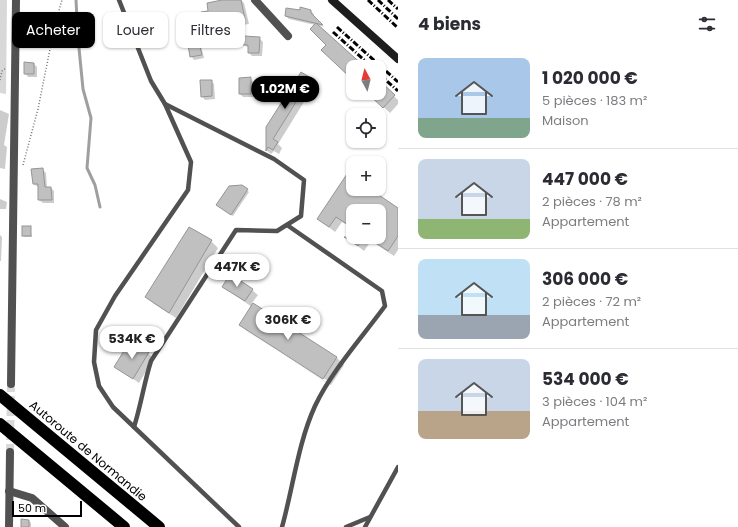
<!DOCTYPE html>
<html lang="fr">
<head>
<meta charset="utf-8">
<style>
	:root { --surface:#fff; --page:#f2f2f3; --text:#2b2b33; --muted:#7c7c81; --line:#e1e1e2; --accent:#000 }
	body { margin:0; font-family:Poppins,sans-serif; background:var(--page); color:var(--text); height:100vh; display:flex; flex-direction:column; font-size:15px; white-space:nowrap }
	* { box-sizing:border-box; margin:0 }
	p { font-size:13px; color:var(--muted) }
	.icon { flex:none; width:22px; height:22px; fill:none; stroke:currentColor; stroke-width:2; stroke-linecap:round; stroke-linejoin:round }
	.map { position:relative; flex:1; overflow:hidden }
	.sheet { display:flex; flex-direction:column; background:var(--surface); width:340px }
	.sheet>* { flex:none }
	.banner { position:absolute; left:12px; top:12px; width:326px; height:36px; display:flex; gap:8px }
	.needle { width:26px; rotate:353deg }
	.fabs { position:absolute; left:346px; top:60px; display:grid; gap:8px }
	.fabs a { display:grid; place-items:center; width:40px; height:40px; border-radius:8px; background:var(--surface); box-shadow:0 1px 3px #0004; font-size:20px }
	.scale { position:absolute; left:12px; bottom:10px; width:70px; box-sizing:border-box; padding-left:4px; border:2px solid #000; border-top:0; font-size:11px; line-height:14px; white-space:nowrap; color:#000; -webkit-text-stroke:3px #fff; paint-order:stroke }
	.price { position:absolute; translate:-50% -34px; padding:0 9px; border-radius:14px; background:#fff; color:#222; font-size:13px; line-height:26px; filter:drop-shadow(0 1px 2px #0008) }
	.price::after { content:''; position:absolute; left:50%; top:24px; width:12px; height:9px; margin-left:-6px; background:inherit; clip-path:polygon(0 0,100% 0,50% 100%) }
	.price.on { background:var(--accent); color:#fff }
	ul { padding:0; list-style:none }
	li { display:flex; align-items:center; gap:12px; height:100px; padding:0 20px }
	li+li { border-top:1px solid var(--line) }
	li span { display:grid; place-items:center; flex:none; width:112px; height:80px; border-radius:8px; color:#555 }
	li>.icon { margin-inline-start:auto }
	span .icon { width:48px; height:48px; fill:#fffc; stroke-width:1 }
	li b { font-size:17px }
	h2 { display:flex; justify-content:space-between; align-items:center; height:48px; padding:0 20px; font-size:17px }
	.pill { padding:0 14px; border-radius:8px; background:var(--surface); box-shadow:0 1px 3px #0004; font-size:14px; line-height:36px }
	.pill.on { background:var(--accent); color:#fff }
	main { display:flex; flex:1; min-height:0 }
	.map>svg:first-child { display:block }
</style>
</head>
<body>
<main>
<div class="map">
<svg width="398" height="527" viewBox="0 0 398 527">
	<rect width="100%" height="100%" fill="#fff"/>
	<path fill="#d8d8d8" d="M0 0H7L6 94 0 93Z"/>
	<g fill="#0003" fill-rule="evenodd">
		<path d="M228 0H241L244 3 249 24 209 30 204 26 209 12Z"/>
		<path d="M300 11H311L314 14 313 17 324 27 317 25 363 67H353V79L327 45 315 25 289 19 286 16Z"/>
		<path d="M259 38 263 42 262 56H252L249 53V48L244 45Z"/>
		<path d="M197 39 200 42 204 58 194 60 191 56Z"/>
		<path d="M34 64 37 67V77H28L25 73Z"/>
		<path d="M301 73 315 84 278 144 282 148 279 154 274 151 271 154 266 150Z"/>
		<path d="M250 78 253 82 254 97H243L240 94Z"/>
		<path d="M211 81 214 84 215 99 205 100 202 96Z"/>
		<path d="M379 82 398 100V104L390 113 368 93H379Z"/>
		<path d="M0 110 9 114 4 145 7 147 5 169 0 168Z"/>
		<path d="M42 169 46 173 47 188H51L54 191V203H43L39 200V187L33 184Z"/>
		<path d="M353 179V189H368L398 209V250L394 256 371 241 364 251 346 237 352 228 342 222 335 232 318 219ZM353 211H379V237H353Z"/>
		<path d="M242 186 249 192 233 216 219 207Z"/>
		<path d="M0 199 7 202 6 209H0Z"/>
		<path d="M30 227 32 237H24L23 236Z"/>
		<path d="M190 229 211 241 218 248 176 318 153 303 146 297Z"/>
		<path d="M0 235 2 237 1 261H0Z"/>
		<path d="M223 287 252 290 258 295 252 303 337 358 344 365 331 385 248 332 241 325 252 307ZM247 329 328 381 327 383 247 331Z"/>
		<path d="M131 342 154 358 139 383 116 367Z"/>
		<path d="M29 521 31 523V527H22Z"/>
	</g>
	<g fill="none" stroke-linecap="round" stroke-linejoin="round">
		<path stroke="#9f9f9f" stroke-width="3" d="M76 0 78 38 83 89 91 118 87 168 95 185 100 207"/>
	</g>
	<g fill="#c0c0c0" stroke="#959595">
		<path d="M222 0H241L245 19 203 26 201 12 208 11 207 3Z"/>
		<path d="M300 7 311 10V13L323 25 285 16 286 8 300 10Z"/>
		<path d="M316 23 365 67H353V80L321 50 326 45 310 29Z"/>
		<path d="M244 36 260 37 259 53H248V45H243Z"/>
		<path d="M198 38 202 55 190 57 187 39Z"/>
		<path d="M24 62 34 63V74H24Z"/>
		<path d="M301 72 311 78 273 139 278 142 273 150 268 147 266 151V127Z"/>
		<path d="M251 77V94H239V78Z"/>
		<path d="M200 80H212V96L201 97Z"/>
		<path d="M379 80 395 95 383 108 367 93H379Z"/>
		<path d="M43 168 45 187H51L52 200H38V184H33L31 169Z"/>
		<path d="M347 174 353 178V189H370L398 208V236L388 251 367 237H379V211H353V228L336 217 329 227 317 219Z"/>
		<path d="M242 185 248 189 231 215 216 205 229 186Z"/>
		<rect x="22" y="226" width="9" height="10"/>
		<path d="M189 227 212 240 169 313 145 297Z"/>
		<path d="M344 237H364L358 246Z"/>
		<path d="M230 274 253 289 245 301 222 287Z"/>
		<path d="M253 303 337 357 323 379 239 325Z"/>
		<path d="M130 341 149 352 133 379 114 367Z"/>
		<path d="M21 519 29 520V527H21Z"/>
	</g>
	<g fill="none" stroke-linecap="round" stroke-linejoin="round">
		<path stroke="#d9d9d9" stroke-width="8" stroke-dasharray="8 4" stroke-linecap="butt" d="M10 452 11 384"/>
		<g stroke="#737373" stroke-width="1.5" stroke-dasharray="1 2" stroke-linecap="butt">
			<path d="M0 80 2 71 6 68"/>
			<path d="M23 165 38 109 55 24 62 0"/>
		</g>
		<g stroke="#515151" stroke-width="4.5">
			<path d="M119 0 151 81 165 104 274 159 304 180 301 216 277 231 236 230 151 361C144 383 141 405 134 427"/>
			<path d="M165 104 191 162 188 190 115 296 96 330 94 362 99 386 113 407 239 527"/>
			<path d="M282 527C293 488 298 443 315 406 331 372 363 336 385 306L382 291 287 225"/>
			<path d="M346 527 370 517"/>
			<path d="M365 527 398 467"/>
		</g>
		<g stroke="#515151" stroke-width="8">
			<path d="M255 0 288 36"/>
			<path d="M9 491 32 498 65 527"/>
		</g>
		<g stroke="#515151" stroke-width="8">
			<path d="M11 384 16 0"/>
			<path d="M9 527 10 452"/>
		</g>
		<path stroke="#1e1e1e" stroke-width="8" d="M332 0 398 59"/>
		<g stroke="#000" stroke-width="12">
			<path d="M0 395 159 527"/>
			<path d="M0 424 124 527"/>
		</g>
		<g stroke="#000" stroke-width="3" stroke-dasharray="6 2 1 2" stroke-linecap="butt">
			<path d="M368 0 398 28"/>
			<path d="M378 0 398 19"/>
			<path d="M388 0 398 9"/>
			<path d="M337 27 398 82"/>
			<path d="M333 32 372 67"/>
			<path d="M379 74 398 91"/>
		</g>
	</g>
	<g text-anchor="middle" stroke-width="4" stroke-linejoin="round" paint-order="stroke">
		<g font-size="12" fill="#000" stroke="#fff">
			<text transform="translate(88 451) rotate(40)" y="4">Autoroute de Normandie</text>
		</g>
	</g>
</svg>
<div class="fabs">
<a><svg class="needle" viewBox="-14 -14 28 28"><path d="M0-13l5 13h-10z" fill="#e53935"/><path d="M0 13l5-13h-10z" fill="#7c7c81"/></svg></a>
<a><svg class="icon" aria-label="locate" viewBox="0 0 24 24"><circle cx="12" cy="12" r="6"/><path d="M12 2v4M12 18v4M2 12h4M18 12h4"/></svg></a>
<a>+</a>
<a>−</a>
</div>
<div class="scale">50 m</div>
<b class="price on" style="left:285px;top:110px">1.02M €</b>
<b class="price" style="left:237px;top:288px">447K €</b>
<b class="price" style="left:288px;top:341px">306K €</b>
<b class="price" style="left:132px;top:360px">534K €</b>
<div class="banner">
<a class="pill on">Acheter</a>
<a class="pill">Louer</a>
<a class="pill">Filtres</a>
</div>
</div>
<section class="sheet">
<h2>4 biens<svg class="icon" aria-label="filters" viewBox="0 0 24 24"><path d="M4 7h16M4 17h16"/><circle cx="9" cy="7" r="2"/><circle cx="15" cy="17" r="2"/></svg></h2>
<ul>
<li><span style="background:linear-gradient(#a9c7e8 75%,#7fa58c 0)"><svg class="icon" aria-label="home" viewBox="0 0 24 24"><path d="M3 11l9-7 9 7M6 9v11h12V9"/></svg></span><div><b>1 020 000 €</b><p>5 pièces · 183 m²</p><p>Maison</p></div></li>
<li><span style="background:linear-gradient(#c9d6e8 75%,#8fb573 0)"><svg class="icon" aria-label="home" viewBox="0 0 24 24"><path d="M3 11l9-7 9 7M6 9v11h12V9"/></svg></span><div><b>447 000 €</b><p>2 pièces · 78 m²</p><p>Appartement</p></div></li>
<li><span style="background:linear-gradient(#bfe0f5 70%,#9aa5b1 0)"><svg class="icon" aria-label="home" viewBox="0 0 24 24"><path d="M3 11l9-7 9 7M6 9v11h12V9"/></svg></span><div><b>306 000 €</b><p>2 pièces · 72 m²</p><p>Appartement</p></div></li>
<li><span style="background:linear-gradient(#c9d6e8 65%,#b9a48a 0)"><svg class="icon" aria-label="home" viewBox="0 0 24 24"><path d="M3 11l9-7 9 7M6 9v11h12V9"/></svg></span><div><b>534 000 €</b><p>3 pièces · 104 m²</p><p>Appartement</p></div></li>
</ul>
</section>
</main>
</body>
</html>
